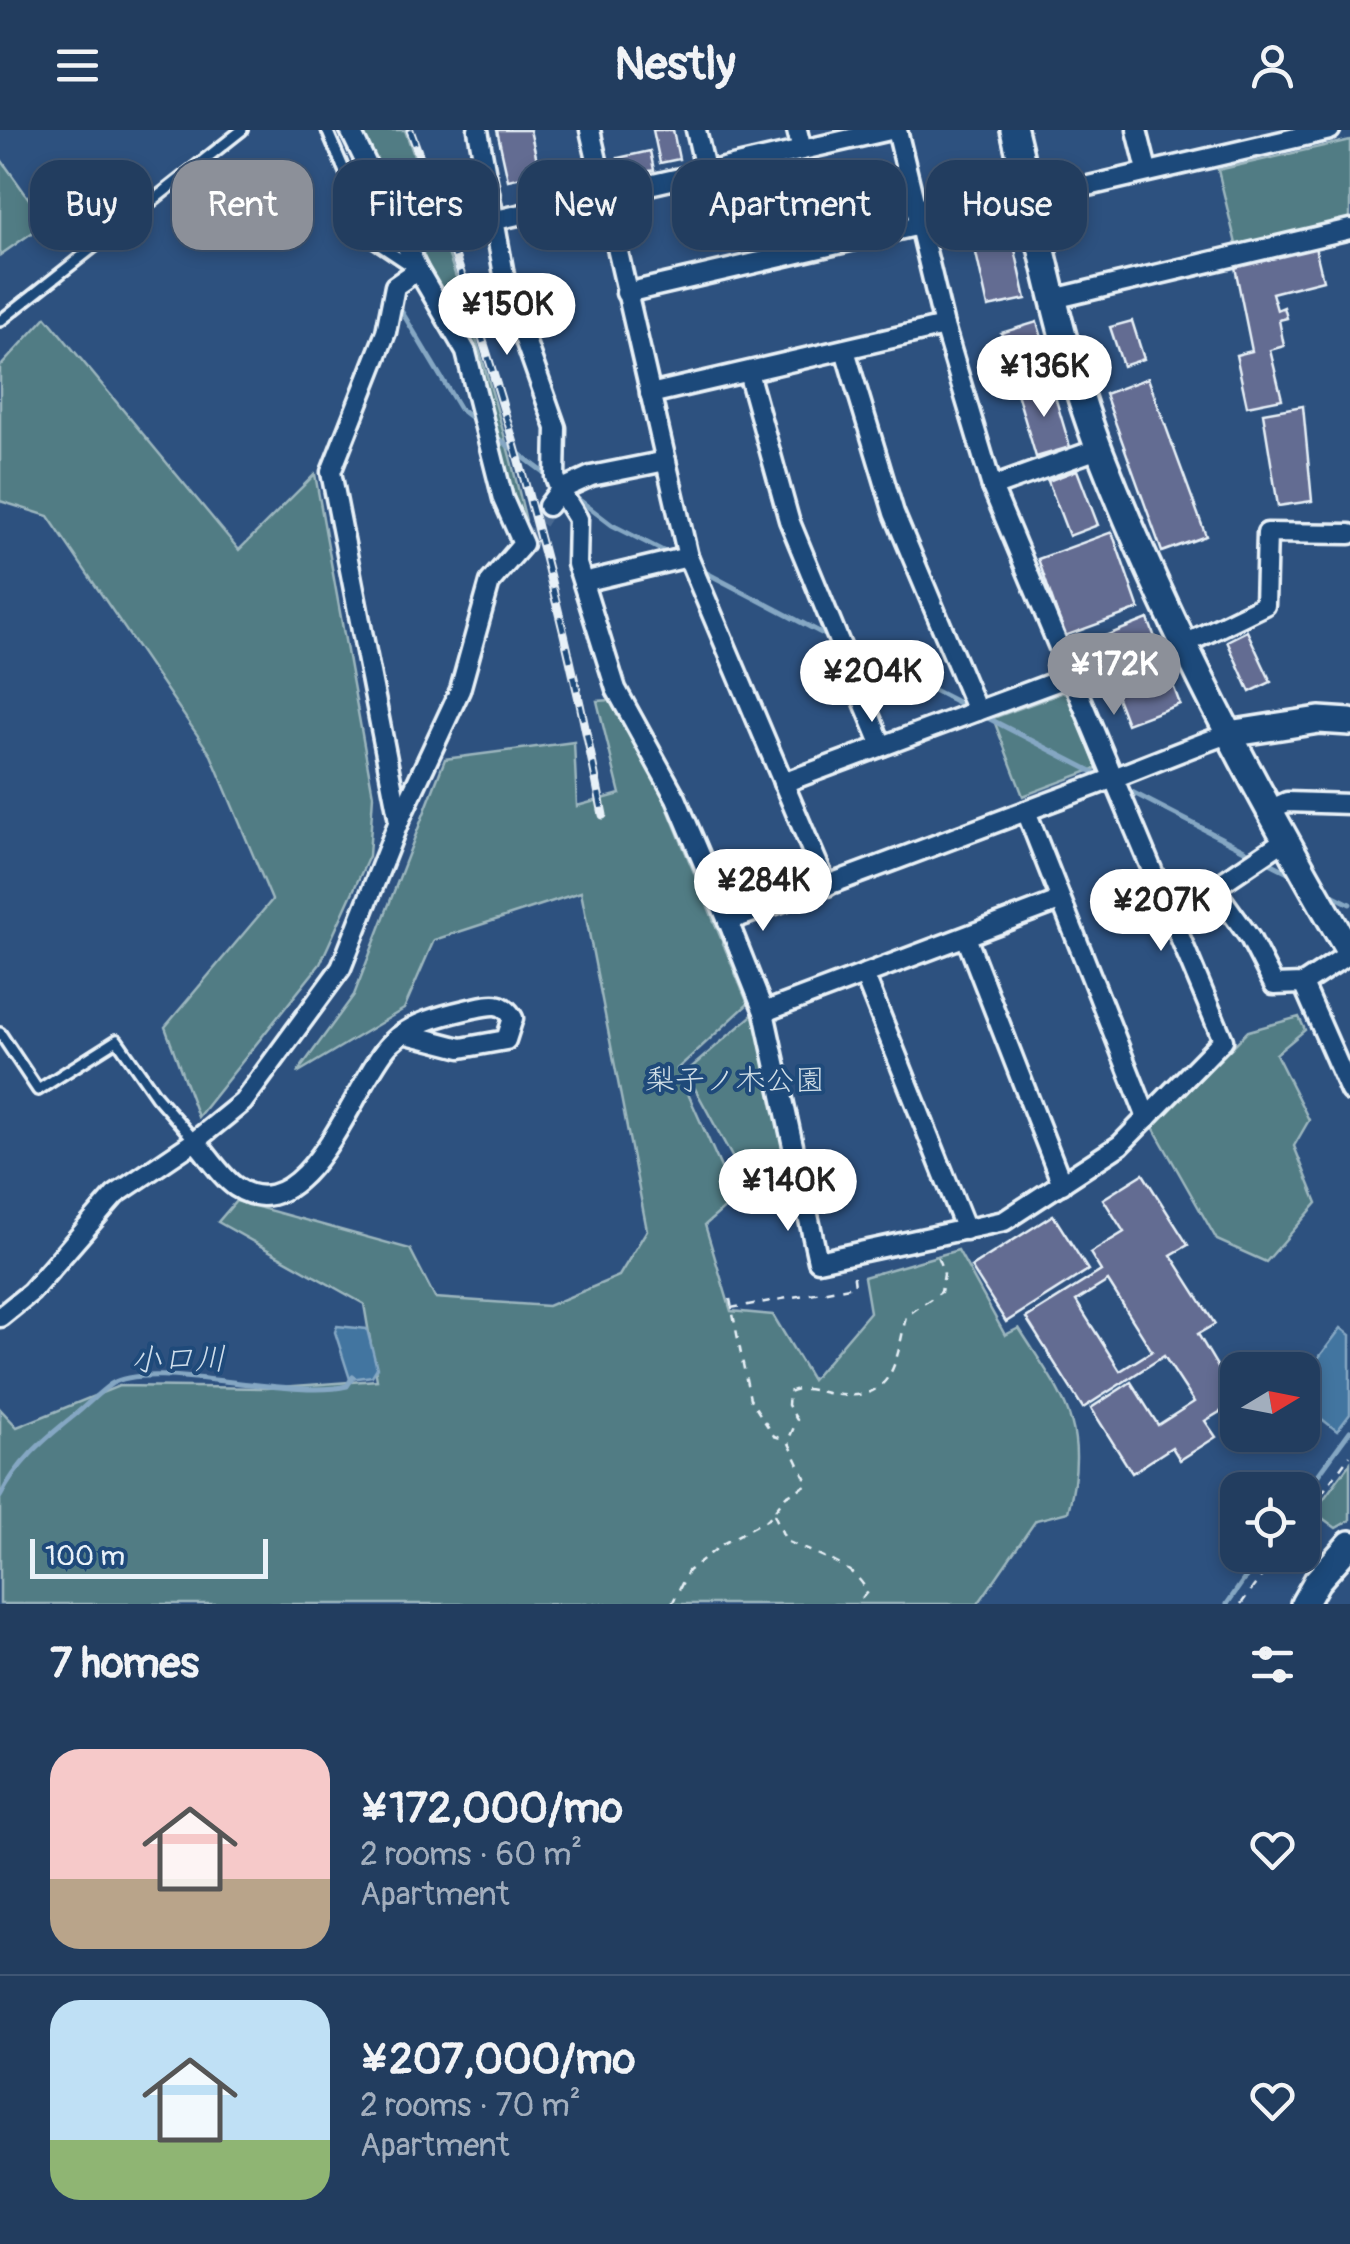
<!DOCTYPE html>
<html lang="en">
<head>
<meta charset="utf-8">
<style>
	:root { --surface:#223d5f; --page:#2a4465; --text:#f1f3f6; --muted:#a2aebd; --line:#3f5674; --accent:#8c9099 }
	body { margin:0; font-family:Pangolin,"Klee One",sans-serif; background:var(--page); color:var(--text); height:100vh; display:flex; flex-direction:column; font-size:38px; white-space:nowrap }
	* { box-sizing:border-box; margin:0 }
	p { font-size:32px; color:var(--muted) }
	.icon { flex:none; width:55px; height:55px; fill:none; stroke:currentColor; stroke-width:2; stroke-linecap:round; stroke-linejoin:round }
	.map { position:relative; height:1474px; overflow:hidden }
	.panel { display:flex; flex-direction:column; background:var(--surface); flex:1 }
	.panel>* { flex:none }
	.top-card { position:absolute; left:30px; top:30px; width:1290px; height:90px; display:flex; gap:20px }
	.needle { width:65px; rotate:80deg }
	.controls { position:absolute; left:1220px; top:1222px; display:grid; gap:20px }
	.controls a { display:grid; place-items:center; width:100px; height:100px; border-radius:20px; background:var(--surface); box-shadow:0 5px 15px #0003,0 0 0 2px var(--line); font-size:50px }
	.scale { position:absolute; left:30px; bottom:25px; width:238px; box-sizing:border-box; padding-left:10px; border:5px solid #e8f1f8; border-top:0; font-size:28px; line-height:35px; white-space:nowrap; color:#e8f1f8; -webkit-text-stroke:8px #1f4a7a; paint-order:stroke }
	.price { position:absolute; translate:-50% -85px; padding:0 22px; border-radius:35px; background:#fff; color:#222; font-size:32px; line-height:65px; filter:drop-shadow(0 2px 5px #0008) }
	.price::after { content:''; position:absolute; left:50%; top:60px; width:30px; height:22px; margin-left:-15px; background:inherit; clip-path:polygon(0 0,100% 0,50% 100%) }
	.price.current { background:var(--accent); color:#fff }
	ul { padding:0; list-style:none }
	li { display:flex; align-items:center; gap:30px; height:250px; padding:0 50px }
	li+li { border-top:2px solid var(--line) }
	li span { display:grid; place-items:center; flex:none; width:280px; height:200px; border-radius:30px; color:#555 }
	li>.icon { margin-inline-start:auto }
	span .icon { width:120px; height:120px; fill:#fffc; stroke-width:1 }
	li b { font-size:42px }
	h2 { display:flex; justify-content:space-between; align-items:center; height:120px; padding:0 50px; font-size:42px }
	.tag { padding:0 35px; border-radius:30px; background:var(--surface); box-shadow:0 5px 15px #0003,0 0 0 2px var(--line); font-size:35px; line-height:90px }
	.tag.current { background:var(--accent); color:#fff }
	header { display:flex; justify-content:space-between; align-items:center; height:130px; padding:0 50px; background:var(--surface); font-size:45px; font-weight:700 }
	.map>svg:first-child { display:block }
</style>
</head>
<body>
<header><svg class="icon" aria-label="menu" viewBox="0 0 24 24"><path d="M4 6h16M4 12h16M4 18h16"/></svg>Nestly<svg class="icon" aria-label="person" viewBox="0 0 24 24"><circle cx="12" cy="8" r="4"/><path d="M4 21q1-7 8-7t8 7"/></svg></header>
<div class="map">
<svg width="1350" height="1474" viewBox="0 0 1350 1474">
	<rect width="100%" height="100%" fill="#2d517f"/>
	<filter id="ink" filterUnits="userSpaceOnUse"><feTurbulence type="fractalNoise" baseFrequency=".01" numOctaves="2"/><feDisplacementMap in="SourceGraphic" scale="20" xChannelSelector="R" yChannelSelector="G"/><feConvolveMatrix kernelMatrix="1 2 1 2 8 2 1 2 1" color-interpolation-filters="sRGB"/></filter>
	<g filter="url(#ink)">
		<g fill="#517c84" stroke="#9cb6be" stroke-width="2.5">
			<path d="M356 0H405C451 128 495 258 526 391L506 367 471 220 423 139Z"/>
			<path d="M1350 10V92L1237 118 1218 40Z"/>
			<path d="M0 28 46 93 0 125Z"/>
			<path d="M46 187 239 420 315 344 373 665 369 726 320 834 198 987 165 897 272 770 211 625 48 386 0 371V237Z"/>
			<path d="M1067 561 1097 638 1023 666 993 588Z"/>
			<path d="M612 570 663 667 748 874 677 939 735 1069 705 1095 731 1181 773 1185 812 1250 870 1182 864 1147 958 1120 1005 1205 1019 1198C1063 1268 1091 1295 1068 1382L1036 1390 978 1474H0V1279L17 1297 119 1256 267 1258 377 1250 364 1174 218 1092 236 1071 410 1119 435 1168 548 1176 619 1146 647 1100 581 762 434 810 404 879 297 943 354 865 445 629 574 612 577 676 620 664 597 571Z"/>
			<path d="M758 880 799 1070 753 1080 749 1058 686 942Z"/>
			<path d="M1299 887 1305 900 1276 924 1309 990 1294 1016 1317 1073 1266 1132 1217 1110 1153 997 1248 901Z"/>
			<path d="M1350 1333V1390L1336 1398 1314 1382Z"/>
		</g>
		<g fill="#4375a0" stroke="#85a7c3" stroke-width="2.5">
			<path d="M337 1196 367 1199 377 1238 372 1246 350 1249 335 1202Z"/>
			<path d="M1341 1198 1350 1205V1284L1337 1301 1308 1278 1304 1247Z"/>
		</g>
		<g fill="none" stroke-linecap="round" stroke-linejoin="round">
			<g stroke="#85a7c3" stroke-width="5">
				<path d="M402 182 460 279 478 293"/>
				<path d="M491 303 550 347"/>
				<path d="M570 363 612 395 671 425"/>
				<path d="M699 439 831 508"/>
				<path d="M846 515 969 578"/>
				<path d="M984 586 1103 647"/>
				<path d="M1126 659 1254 725"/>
				<path d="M1264 730 1294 745"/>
				<path d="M1326 762 1350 774"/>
				<path d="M0 1367C17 1333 41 1312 71 1288 84 1278 98 1263 111 1254 149 1229 293 1270 347 1256L353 1247"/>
				<path d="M1302 1367 1350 1301"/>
				<path d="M1227 1474 1261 1425"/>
			</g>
		</g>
		<g fill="#646c92" stroke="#e8f1f8" stroke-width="2.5" fill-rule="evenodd">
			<path d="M497 0H530L540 43 508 50Z"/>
			<path d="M653 0H673L679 29 660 33Z"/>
			<path d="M650 21 654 40 622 47 618 28Z"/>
			<path d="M1008 88 1026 169 988 177 970 96Z"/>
			<path d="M1315 117 1323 150 1272 163 1277 180 1284 177 1287 188 1279 190 1284 216 1270 220 1282 269 1247 276 1236 225 1252 221 1235 137Z"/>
			<path d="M1132 191 1144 229 1123 236 1110 197Z"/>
			<path d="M1037 192 1044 214 1009 225 1001 203Z"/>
			<path d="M1148 248 1206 406 1162 422 1105 264Z"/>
			<path d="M1051 253 1070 317 1036 327 1017 263Z"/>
			<path d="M1303 276 1312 371 1278 376 1263 283Z"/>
			<path d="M1077 340 1098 395 1069 406 1048 351Z"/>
			<path d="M1112 402 1139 479 1065 506 1038 429Z"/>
			<path d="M1148 489 1180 574 1127 594 1095 510Z"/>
			<path d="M1247 501 1271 552 1250 562 1227 511Z"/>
			<path d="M1143 1044 1188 1115 1171 1125 1215 1194 1198 1204 1238 1271 1205 1291 1216 1307 1180 1330 1172 1317 1132 1343 1091 1278 1131 1252 1158 1295 1194 1272 1164 1226 1083 1278 1026 1188 1101 1141 1090 1123 1124 1102 1103 1069ZM1108 1151 1152 1221 1120 1241 1076 1171Z"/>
			<path d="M1053 1085 1088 1140 1006 1192 971 1137Z"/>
		</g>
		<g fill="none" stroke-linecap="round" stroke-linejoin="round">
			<path stroke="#496991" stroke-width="18" stroke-dasharray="18 9" stroke-linecap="butt" d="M523 414 548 376"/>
			<defs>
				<g id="lane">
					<path d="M327 0 375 112 411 136"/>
					<path d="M0 191 242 0"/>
					<path d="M0 903 38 960 117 910 156 966 195 1011"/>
				</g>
				<g id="street">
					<path d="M478 0 506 156 556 298 555 347 560 360 548 376"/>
					<path d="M590 0 688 427 827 756"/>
					<path d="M696 0 706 43"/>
					<path d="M797 0 802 20"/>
					<path d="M897 0 944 196 992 357 1223 910 1120 1015 1004 1091 818 1131 764 882 728 791C850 748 971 701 1093 656 1138 639 1182 620 1228 604"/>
					<path d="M1137 0 1147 40"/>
					<path d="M496 90 890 0"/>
					<path d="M626 163 1330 0"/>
					<path d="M1053 169 1350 99"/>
					<path d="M845 220 894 383 977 581"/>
					<path d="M748 242 789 390 882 616"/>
					<path d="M650 264 944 196"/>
					<path d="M666 331 591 346 560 360 578 389 577 434 616 559 676 668 728 791"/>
					<path d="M992 357 1098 319"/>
					<path d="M583 452 688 427"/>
					<path d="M1181 516 1265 475 1267 403 1350 404"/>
					<path d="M783 653 1071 546"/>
					<path d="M1269 680 1287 672 1350 674"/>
					<path d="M1026 681 1147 988"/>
					<path d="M399 691 331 342 386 202 395 156 418 140"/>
					<path d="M1214 758 1250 808 1274 855 1303 854 1350 823"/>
					<path d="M1168 778 1214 758 1285 710"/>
					<path d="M966 807 1062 1054"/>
					<path d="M864 844 966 1100"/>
					<path d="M1303 854 1350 961"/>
					<path d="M764 882 1059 771"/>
					<path d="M195 1011C208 1025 221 1047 236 1057 308 1104 356 948 390 914 413 891 444 885 474 878 491 874 503 871 513 888L506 910 461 918 403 903"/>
					<path d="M0 1187 31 1162 115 1065 195 1011 243 972 341 838 399 691 460 560 490 452 523 414 503 369 466 222 418 140 350 0"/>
				</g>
				<g id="secondary">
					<path d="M1014 0C1040 107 1060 218 1100 322 1168 497 1256 661 1350 823"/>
					<path d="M1228 604 1319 590 1350 592"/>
					<path d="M1304 1474 1317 1451 1350 1414"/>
				</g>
			</defs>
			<use href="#lane" stroke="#e8f1f8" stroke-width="16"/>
			<use href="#street" stroke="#e8f1f8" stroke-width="25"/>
			<use href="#secondary" stroke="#e8f1f8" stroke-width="32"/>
			<g stroke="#e8f1f8" stroke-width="2.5" stroke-dasharray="8 8" stroke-linecap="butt">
				<path d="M730 1169 750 1269 774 1306 786 1310"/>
				<path d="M731 1178 855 1156 853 1140"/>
				<path d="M774 1384 786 1411C811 1423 856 1434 867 1462L857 1474"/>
				<path d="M1302 1390 1350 1325"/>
				<path d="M672 1474 688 1441 724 1413 768 1389 786 1366 808 1354 788 1311 797 1290 788 1275 789 1262C800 1256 814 1260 827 1263 892 1275 895 1239 906 1186L941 1162 944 1144 936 1123"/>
				<path d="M1241 1474 1277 1425"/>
			</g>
			<use href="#lane" stroke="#1f4a7a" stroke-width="9"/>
			<use href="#street" stroke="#1f4a7a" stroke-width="18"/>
			<use href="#secondary" stroke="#1f4a7a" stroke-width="25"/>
			<defs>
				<path id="rail" d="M410 0C494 222 558 453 603 685"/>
			</defs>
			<use href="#rail" stroke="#e8f1f8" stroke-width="9"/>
			<use href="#rail" stroke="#1f4a7a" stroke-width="5" stroke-dasharray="15" stroke-linecap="butt"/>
		</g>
	</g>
	<g text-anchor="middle" stroke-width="8" stroke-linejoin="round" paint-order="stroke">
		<g font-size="30" fill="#d1dfe7" stroke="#1f4a7a">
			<text x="735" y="960">梨子ノ木公園</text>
		</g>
		<g font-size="32" font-style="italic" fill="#cfdeeb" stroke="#1f4a7a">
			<text transform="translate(178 1229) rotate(-1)" y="11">小口川</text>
		</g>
	</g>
</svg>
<div class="controls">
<a><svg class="needle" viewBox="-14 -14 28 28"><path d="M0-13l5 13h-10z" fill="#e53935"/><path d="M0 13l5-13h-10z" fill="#a2aebd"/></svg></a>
<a><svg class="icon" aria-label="locate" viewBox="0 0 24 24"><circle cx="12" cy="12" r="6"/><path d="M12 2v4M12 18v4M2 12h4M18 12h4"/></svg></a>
</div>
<div class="scale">100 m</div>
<b class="price" style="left:507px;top:228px">¥150K</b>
<b class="price" style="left:1044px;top:290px">¥136K</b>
<b class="price current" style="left:1114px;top:588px">¥172K</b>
<b class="price" style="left:872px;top:595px">¥204K</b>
<b class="price" style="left:763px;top:804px">¥284K</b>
<b class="price" style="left:1161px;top:824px">¥207K</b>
<b class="price" style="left:788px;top:1104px">¥140K</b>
<div class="top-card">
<a class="tag">Buy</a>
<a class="tag current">Rent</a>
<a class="tag">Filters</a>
<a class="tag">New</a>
<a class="tag">Apartment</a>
<a class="tag">House</a>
</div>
</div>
<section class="panel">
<h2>7 homes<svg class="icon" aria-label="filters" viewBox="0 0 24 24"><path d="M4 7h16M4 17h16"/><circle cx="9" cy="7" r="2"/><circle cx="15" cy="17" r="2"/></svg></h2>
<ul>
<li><span style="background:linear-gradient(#f6c9c9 65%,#b9a48a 0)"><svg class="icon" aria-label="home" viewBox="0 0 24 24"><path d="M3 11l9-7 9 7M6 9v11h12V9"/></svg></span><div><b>¥172,000/mo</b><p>2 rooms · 60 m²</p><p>Apartment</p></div><svg class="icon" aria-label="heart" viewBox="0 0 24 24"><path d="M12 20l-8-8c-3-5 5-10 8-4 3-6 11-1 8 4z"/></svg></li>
<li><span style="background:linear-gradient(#bfe0f5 70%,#8fb573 0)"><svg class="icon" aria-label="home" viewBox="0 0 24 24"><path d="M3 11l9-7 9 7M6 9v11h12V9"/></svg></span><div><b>¥207,000/mo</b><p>2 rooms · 70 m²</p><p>Apartment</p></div><svg class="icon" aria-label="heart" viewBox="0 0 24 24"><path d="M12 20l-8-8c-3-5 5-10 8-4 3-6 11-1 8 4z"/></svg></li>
</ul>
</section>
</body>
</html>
